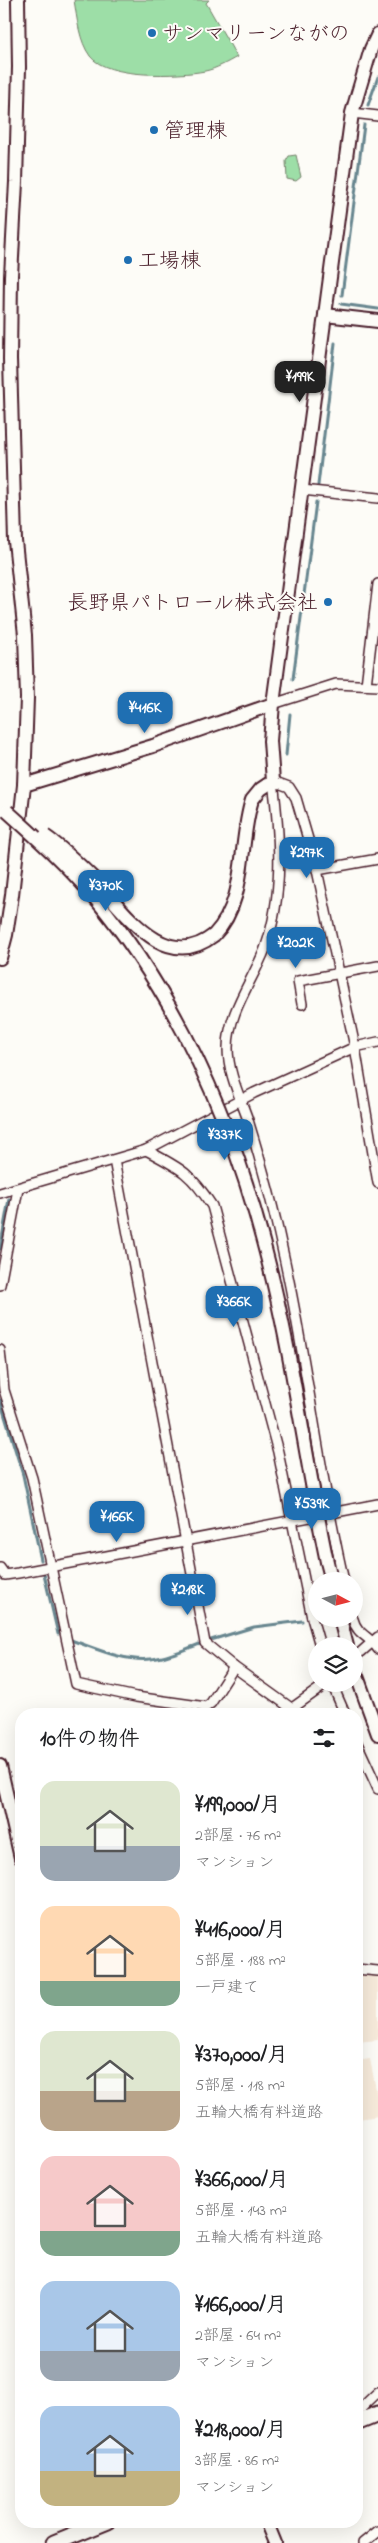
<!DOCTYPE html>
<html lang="ja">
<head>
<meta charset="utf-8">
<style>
	:root { --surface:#fff; --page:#f6f6f6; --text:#202124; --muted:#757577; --accent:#1f6fb2 }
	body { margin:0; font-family:"Indie Flower","Klee One",sans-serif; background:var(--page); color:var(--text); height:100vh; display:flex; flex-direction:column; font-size:19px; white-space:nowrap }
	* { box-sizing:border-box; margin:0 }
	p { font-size:16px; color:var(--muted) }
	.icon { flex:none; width:28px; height:28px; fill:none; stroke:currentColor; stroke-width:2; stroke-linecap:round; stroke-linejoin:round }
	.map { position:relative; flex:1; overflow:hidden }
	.sheet { position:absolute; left:15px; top:1708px; width:348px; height:820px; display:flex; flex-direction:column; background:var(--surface); border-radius:20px; box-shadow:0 5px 20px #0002 }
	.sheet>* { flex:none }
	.needle { width:32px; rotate:97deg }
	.buttons { position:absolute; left:308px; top:1572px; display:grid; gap:10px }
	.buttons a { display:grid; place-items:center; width:55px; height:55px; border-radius:50%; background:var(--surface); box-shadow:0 5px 20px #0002; font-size:25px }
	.price { position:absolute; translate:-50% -42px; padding:0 11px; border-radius:10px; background:var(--accent); color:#fff; font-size:16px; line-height:32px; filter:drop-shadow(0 1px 2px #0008) }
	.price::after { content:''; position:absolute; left:50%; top:30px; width:15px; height:11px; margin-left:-8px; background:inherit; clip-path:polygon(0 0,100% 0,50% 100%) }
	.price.selected { background:#222; color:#fff }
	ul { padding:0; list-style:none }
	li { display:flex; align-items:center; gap:15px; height:125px; padding:0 25px }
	li span { display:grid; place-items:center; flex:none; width:140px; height:100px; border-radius:15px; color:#555 }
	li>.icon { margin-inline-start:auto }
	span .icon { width:60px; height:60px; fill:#fffc; stroke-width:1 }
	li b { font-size:21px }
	h2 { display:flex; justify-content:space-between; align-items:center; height:60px; padding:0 25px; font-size:21px }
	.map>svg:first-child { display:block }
</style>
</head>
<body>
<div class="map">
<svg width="378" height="2543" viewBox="0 0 378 2543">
	<rect width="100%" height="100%" fill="#fdfcf7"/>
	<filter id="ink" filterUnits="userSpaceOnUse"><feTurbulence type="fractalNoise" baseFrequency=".02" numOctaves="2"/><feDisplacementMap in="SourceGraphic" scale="10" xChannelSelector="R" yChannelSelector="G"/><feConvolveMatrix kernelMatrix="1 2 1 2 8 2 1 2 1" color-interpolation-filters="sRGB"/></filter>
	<g filter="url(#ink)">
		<g fill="#f7ebdb">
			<path d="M356 1974 378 1976V2040L356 2042Z"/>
			<path d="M370 2059 378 2100V2116L359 2119 356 2061Z"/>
		</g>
		<g fill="#9ddea7" stroke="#747e69">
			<path d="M74 0H209L206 3 237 57C228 62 216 69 205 71 179 76 107 79 90 56 79 41 77 18 74 0Z"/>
			<path d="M296 155 301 177 296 181 287 179 286 161 289 156Z"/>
		</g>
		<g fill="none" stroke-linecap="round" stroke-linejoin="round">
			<g stroke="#67868f" stroke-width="3">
				<path d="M368 105 378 77"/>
				<path d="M342 295 364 125"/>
				<path d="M341 304 378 309"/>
				<path d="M318 485 335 343"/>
				<path d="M293 679 316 502"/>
				<path d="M286 755 290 714"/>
				<path d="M0 1249 9 1199"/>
				<path d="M0 1400 23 1475 41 1560"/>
				<path d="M44 1574 58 1634"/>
				<path d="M71 1640C97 1649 124 1662 151 1659 167 1658 185 1649 200 1644"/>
				<path d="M211 1640 254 1627 302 1621"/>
			</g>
			<path stroke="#d9d0ce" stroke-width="9" stroke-dasharray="9 4.5" stroke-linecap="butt" d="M354 1659 361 1652"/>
			<defs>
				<g id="street">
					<path d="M352 113 378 116"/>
					<path d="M302 490 378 498"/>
					<path d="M366 685 378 584"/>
					<path d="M273 704 336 684 378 686"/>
					<path d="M317 870 378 859"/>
					<path d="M302 1004 298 981 378 966"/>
					<path d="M146 1150C180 1168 191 1173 212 1206L278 1452 312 1618 320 1646"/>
					<path d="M114 1160 205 1643 234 1667 291 1708"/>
					<path d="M0 1193 146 1150 254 1093 355 1047 378 1042"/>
					<path d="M0 1285 18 1189"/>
					<path d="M0 1350 4 1390 32 1478 76 1684 136 1697 206 1707 211 1703 234 1667"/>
					<path d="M0 1568 5 1575 18 1573 378 1504"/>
					<path d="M344 1581C318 1471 307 1358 282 1248 273 1205 261 1162 248 1120 240 1097 228 1073 228 1048 228 1012 252 982 265 949 284 895 280 837 273 781L289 787 296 798 317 870 355 1047 378 1183"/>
					<path d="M353 1619C357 1635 370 1636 378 1649"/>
					<path d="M361 1652 378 1637"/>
					<path d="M332 1684 345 1714"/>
					<path d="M284 1714 326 1684"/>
					<path d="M356 1741 378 1789"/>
					<path d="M356 1969 378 1971"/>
					<path d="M356 2413 378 2392"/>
					<path d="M363 2543 378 2531"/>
				</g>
				<g id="secondary">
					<path d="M325 315 378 321"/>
					<path d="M24 785 153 746 273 704"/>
					<path d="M214 935C248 900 238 843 252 800L261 789 273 781 270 741 273 704 352 113 371 49 378 34"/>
					<path d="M0 958 6 935 12 895 24 785 27 698 25 635 15 541 10 359 11 276 16 182 19 67 18 0"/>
					<path d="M327 1562 332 1581"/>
					<path d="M340 1619 347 1646"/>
					<path d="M354 1668 378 1734"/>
					<path d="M0 1766 21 1858"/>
					<path d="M266 2521 275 2543"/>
				</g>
				<g id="primary">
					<path d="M356 2423 378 2414"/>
					<path d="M54 2543 108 2521"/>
				</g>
			</defs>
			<use href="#street" stroke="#4a1f2b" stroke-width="12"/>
			<use href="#secondary" stroke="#4a1f2b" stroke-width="16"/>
			<use href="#primary" stroke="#4a1f2b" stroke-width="19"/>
			<use href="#street" stroke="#fdfcf7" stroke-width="9"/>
			<use href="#secondary" stroke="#fdfcf7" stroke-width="12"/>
			<use href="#primary" stroke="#fdfcf7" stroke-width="15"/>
			<defs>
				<g id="secondary-bridge">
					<path d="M7 811C37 838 68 866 94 897 179 999 232 1121 265 1249 292 1351 305 1458 327 1562"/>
					<path d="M45 836C64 849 81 866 97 882 127 915 166 973 214 935"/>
				</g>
			</defs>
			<use href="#secondary-bridge" stroke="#4a1f2b" stroke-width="16" stroke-linecap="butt"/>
			<use href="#secondary-bridge" stroke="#fdfcf7" stroke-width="12"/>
		</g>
	</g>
	<g fill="#1f6fb2" stroke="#fdfcf7" stroke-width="2">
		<circle cx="152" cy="33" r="5"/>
		<circle cx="154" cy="130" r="5"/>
		<circle cx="128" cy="260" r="5"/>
		<circle cx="328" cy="602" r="5"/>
	</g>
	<g text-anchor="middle" stroke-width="4" stroke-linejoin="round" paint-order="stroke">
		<g font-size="21" fill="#4a1f2b" stroke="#fdfcf7" text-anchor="start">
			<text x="162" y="40">サンマリーンながの</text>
			<text x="164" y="137">管理棟</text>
			<text x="138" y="267">工場棟</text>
			<text x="318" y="609" text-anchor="end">長野県パトロール株式会社</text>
		</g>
	</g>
</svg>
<div class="buttons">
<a><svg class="needle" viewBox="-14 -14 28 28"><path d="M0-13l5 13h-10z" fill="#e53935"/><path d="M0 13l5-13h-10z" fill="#757577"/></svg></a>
<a><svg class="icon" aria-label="layers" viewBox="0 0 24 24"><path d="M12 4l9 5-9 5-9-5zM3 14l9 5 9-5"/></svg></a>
</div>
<b class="price selected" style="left:300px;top:403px">¥199K</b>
<b class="price" style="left:145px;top:734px">¥416K</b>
<b class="price" style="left:307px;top:879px">¥297K</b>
<b class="price" style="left:106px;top:912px">¥370K</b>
<b class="price" style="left:296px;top:969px">¥202K</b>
<b class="price" style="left:225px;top:1161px">¥337K</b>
<b class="price" style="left:234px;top:1328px">¥366K</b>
<b class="price" style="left:312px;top:1530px">¥539K</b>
<b class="price" style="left:117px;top:1543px">¥166K</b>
<b class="price" style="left:188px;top:1616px">¥218K</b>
<section class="sheet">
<h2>10件の物件<svg class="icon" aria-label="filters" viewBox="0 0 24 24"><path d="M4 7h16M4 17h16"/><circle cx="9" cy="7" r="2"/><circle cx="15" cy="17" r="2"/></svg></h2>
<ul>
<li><span style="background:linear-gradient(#dfe7d0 65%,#9aa5b1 0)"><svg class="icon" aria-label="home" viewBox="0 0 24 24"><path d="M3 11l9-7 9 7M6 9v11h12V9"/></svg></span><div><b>¥199,000/月</b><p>2部屋 · 76 m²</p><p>マンション</p></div></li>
<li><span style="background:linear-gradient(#ffd9b3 75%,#7fa58c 0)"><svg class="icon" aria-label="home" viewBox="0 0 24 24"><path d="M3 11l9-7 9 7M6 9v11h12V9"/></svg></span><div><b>¥416,000/月</b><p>5部屋 · 188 m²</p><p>一戸建て</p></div></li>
<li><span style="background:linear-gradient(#dfe7d0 60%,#b9a48a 0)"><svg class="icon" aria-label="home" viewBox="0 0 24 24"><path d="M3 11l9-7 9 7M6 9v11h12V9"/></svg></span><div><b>¥370,000/月</b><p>5部屋 · 118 m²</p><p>五輪大橋有料道路</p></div></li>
<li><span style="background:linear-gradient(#f6c9c9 75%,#7fa58c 0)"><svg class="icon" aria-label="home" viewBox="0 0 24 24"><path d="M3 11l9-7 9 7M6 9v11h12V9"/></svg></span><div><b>¥366,000/月</b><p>5部屋 · 143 m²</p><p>五輪大橋有料道路</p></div></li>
<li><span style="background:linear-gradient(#a9c7e8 70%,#9aa5b1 0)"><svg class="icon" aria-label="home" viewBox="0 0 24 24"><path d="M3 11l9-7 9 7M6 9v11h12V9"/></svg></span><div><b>¥166,000/月</b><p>2部屋 · 64 m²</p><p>マンション</p></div></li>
<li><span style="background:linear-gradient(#a9c7e8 65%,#c2b280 0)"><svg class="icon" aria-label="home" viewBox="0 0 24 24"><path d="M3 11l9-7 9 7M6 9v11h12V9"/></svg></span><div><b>¥218,000/月</b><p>3部屋 · 86 m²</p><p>マンション</p></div></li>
</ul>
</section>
</div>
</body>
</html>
